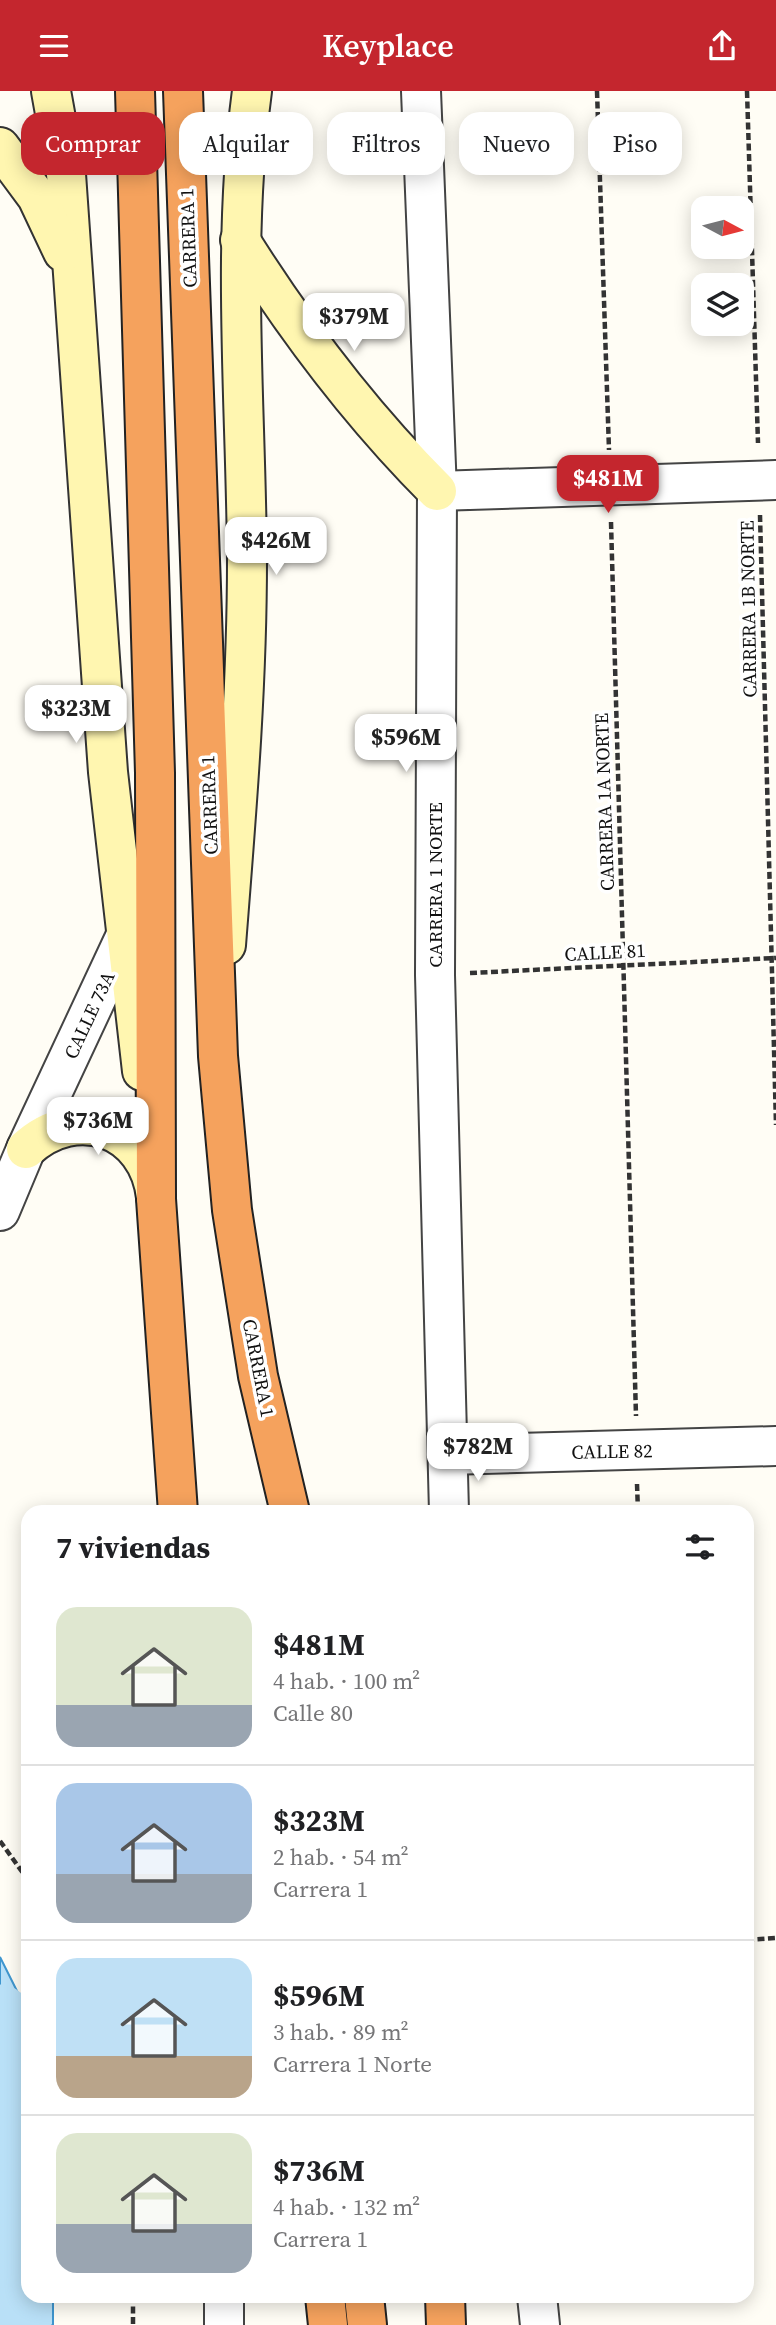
<!DOCTYPE html>
<html lang="es">
<head>
<meta charset="utf-8">
<style>
	:root { --surface:#fff; --page:#f6f6f6; --text:#202124; --muted:#757577; --line:#e0e0e0; --accent:#c4262e }
	body { margin:0; font-family:"Source Serif 4",serif; background:var(--page); color:var(--text); height:100vh; display:flex; flex-direction:column; font-size:26px; white-space:nowrap }
	* { box-sizing:border-box; margin:0 }
	p { font-size:23px; color:var(--muted) }
	.icon { flex:none; width:38px; height:38px; fill:none; stroke:currentColor; stroke-width:2; stroke-linecap:round; stroke-linejoin:round }
	.map { position:relative; flex:1; overflow:hidden }
	.details { position:absolute; left:21px; top:1414px; width:733px; height:798px; display:flex; flex-direction:column; background:var(--surface); border-radius:21px; box-shadow:0 4px 18px #0003 }
	.details>* { flex:none }
	.top-card { position:absolute; left:21px; top:21px; width:735px; height:63px; display:flex; gap:14px }
	.needle { width:46px; rotate:97deg }
	.controls { position:absolute; left:691px; top:105px; display:grid; gap:14px }
	.controls a { display:grid; place-items:center; width:63px; height:63px; border-radius:14px; background:var(--surface); box-shadow:0 4px 18px #0003; font-size:35px }
	.price { position:absolute; translate:-50% -60px; padding:0 16px; border-radius:14px; background:#fff; color:#222; font-size:23px; line-height:46px; filter:drop-shadow(0 2px 4px #0008) }
	.price::after { content:''; position:absolute; left:50%; top:42px; width:21px; height:16px; margin-left:-10px; background:inherit; clip-path:polygon(0 0,100% 0,50% 100%) }
	.price.active { background:var(--accent); color:#fff }
	ul { padding:0; list-style:none }
	li { display:flex; align-items:center; gap:21px; height:175px; padding:0 35px }
	li+li { border-top:2px solid var(--line) }
	li span { display:grid; place-items:center; flex:none; width:196px; height:140px; border-radius:21px; color:#555 }
	li>.icon { margin-inline-start:auto }
	span .icon { width:84px; height:84px; fill:#fffc; stroke-width:1 }
	li b { font-size:30px }
	h2 { display:flex; justify-content:space-between; align-items:center; height:84px; padding:0 35px; font-size:30px }
	.pill { padding:0 24px; border-radius:21px; background:var(--surface); box-shadow:0 4px 18px #0003; font-size:24px; line-height:63px }
	.pill.active { background:var(--accent); color:#fff }
	header { display:flex; justify-content:space-between; align-items:center; height:91px; padding:0 35px; background:var(--accent); color:#fff; font-size:32px; font-weight:600 }
	.map>svg:first-child { display:block }
</style>
</head>
<body>
<header><svg class="icon" aria-label="menu" viewBox="0 0 24 24"><path d="M4 6h16M4 12h16M4 18h16"/></svg>Keyplace<svg class="icon" aria-label="share" viewBox="0 0 24 24"><path d="M12 15V3M7 8l5-5 5 5M5 13v7h14v-7"/></svg></header>
<div class="map">
<svg width="776" height="2234" viewBox="0 0 776 2234">
	<rect width="100%" height="100%" fill="#fffdf5"/>
	<g fill="#b9e0f7" stroke="#3f96cf" stroke-width="2">
		<path d="M0 1866 28 1922V2046H0Z"/>
		<path d="M0 2068H28V2205H53V2234H0Z"/>
	</g>
	<g fill="none" stroke-linecap="round" stroke-linejoin="round">
		<path stroke="#b9e0f7" stroke-width="61" d="M0 1924 22 2014 21 2234"/>
		<defs>
			<g id="street">
				<path d="M421 0 437 400 435 884 449 1421"/>
				<path d="M437 400 776 389"/>
				<path d="M0 1120 26 1058 127 842"/>
				<path d="M448 1364 776 1355"/>
				<path d="M224 2205V2234"/>
				<path d="M537 2205 540 2234"/>
			</g>
			<g id="secondary">
				<path d="M51 0 66 83 108 681 142 980"/>
				<path d="M0 56 37 106 63 161"/>
				<path d="M240 149C298 241 360 323 437 400"/>
				<path d="M226 854C236 726 247 599 247 469 246 312 231 157 252 0"/>
				<path d="M26 1058C77 1011 148 1037 156 1106"/>
			</g>
			<g id="highway">
				<path d="M135 0 155 682 156 1108 178 1421"/>
				<path d="M183 0 218 965 232 1119 258 1285 290 1421"/>
				<path d="M325 2205 328 2234"/>
				<path d="M364 2205 367 2234"/>
				<path d="M445 2205 446 2234"/>
			</g>
		</defs>
		<use href="#street" stroke="#444" stroke-width="42"/>
		<use href="#secondary" stroke="#333" stroke-width="42"/>
		<use href="#highway" stroke="#222" stroke-width="42"/>
		<g stroke="#333" stroke-width="4.5" stroke-dasharray="7 3.5" stroke-linecap="butt">
			<path d="M597 0 609 359"/>
			<path d="M747 0 758 352"/>
			<path d="M760 424 776 1034"/>
			<path d="M611 431 636 1325"/>
			<path d="M470 882 776 867"/>
			<path d="M637 1393 638 1421"/>
			<path d="M0 1750 28 1789"/>
			<path d="M747 1849 776 1847"/>
			<path d="M133 2205V2234"/>
		</g>
		<use href="#street" stroke="#fff" stroke-width="38"/>
		<use href="#secondary" stroke="#fff6b0" stroke-width="38"/>
		<use href="#highway" stroke="#f5a25d" stroke-width="38"/>
	</g>
	<g text-anchor="middle" stroke-width="7" stroke-linejoin="round" paint-order="stroke">
		<g font-size="19" fill="#111" stroke="#fff">
			<text transform="translate(188 147) rotate(-92)" y="7">CARRERA 1</text>
			<text transform="translate(748 518) rotate(-91)" y="7">CARRERA 1B NORTE</text>
			<text transform="translate(604 711) rotate(-92)" y="7">CARRERA 1A NORTE</text>
			<text transform="translate(209 714) rotate(-92)" y="7">CARRERA 1</text>
			<text transform="translate(435 794) rotate(-90)" y="7">CARRERA 1 NORTE</text>
			<text transform="translate(605 861) rotate(-3)" y="7">CALLE 81</text>
			<text transform="translate(89 924) rotate(-65)" y="7">CALLE 73A</text>
			<text transform="translate(259 1277) rotate(79)" y="7">CARRERA 1</text>
			<text transform="translate(612 1360) rotate(-1)" y="7">CALLE 82</text>
		</g>
	</g>
</svg>
<div class="controls">
<a><svg class="needle" viewBox="-14 -14 28 28"><path d="M0-13l5 13h-10z" fill="#e53935"/><path d="M0 13l5-13h-10z" fill="#757577"/></svg></a>
<a><svg class="icon" aria-label="layers" viewBox="0 0 24 24"><path d="M12 4l9 5-9 5-9-5zM3 14l9 5 9-5"/></svg></a>
</div>
<b class="price" style="left:354px;top:262px">$379M</b>
<b class="price active" style="left:608px;top:424px">$481M</b>
<b class="price" style="left:276px;top:486px">$426M</b>
<b class="price" style="left:76px;top:654px">$323M</b>
<b class="price" style="left:406px;top:683px">$596M</b>
<b class="price" style="left:98px;top:1066px">$736M</b>
<b class="price" style="left:478px;top:1392px">$782M</b>
<div class="top-card">
<a class="pill active">Comprar</a>
<a class="pill">Alquilar</a>
<a class="pill">Filtros</a>
<a class="pill">Nuevo</a>
<a class="pill">Piso</a>
</div>
<section class="details">
<h2>7 viviendas<svg class="icon" aria-label="filters" viewBox="0 0 24 24"><path d="M4 7h16M4 17h16"/><circle cx="9" cy="7" r="2"/><circle cx="15" cy="17" r="2"/></svg></h2>
<ul>
<li><span style="background:linear-gradient(#dfe7d0 70%,#9aa5b1 0)"><svg class="icon" aria-label="home" viewBox="0 0 24 24"><path d="M3 11l9-7 9 7M6 9v11h12V9"/></svg></span><div><b>$481M</b><p>4 hab. · 100 m²</p><p>Calle 80</p></div></li>
<li><span style="background:linear-gradient(#a9c7e8 65%,#9aa5b1 0)"><svg class="icon" aria-label="home" viewBox="0 0 24 24"><path d="M3 11l9-7 9 7M6 9v11h12V9"/></svg></span><div><b>$323M</b><p>2 hab. · 54 m²</p><p>Carrera 1</p></div></li>
<li><span style="background:linear-gradient(#bfe0f5 70%,#b9a48a 0)"><svg class="icon" aria-label="home" viewBox="0 0 24 24"><path d="M3 11l9-7 9 7M6 9v11h12V9"/></svg></span><div><b>$596M</b><p>3 hab. · 89 m²</p><p>Carrera 1 Norte</p></div></li>
<li><span style="background:linear-gradient(#dfe7d0 65%,#9aa5b1 0)"><svg class="icon" aria-label="home" viewBox="0 0 24 24"><path d="M3 11l9-7 9 7M6 9v11h12V9"/></svg></span><div><b>$736M</b><p>4 hab. · 132 m²</p><p>Carrera 1</p></div></li>
</ul>
</section>
</div>
</body>
</html>
